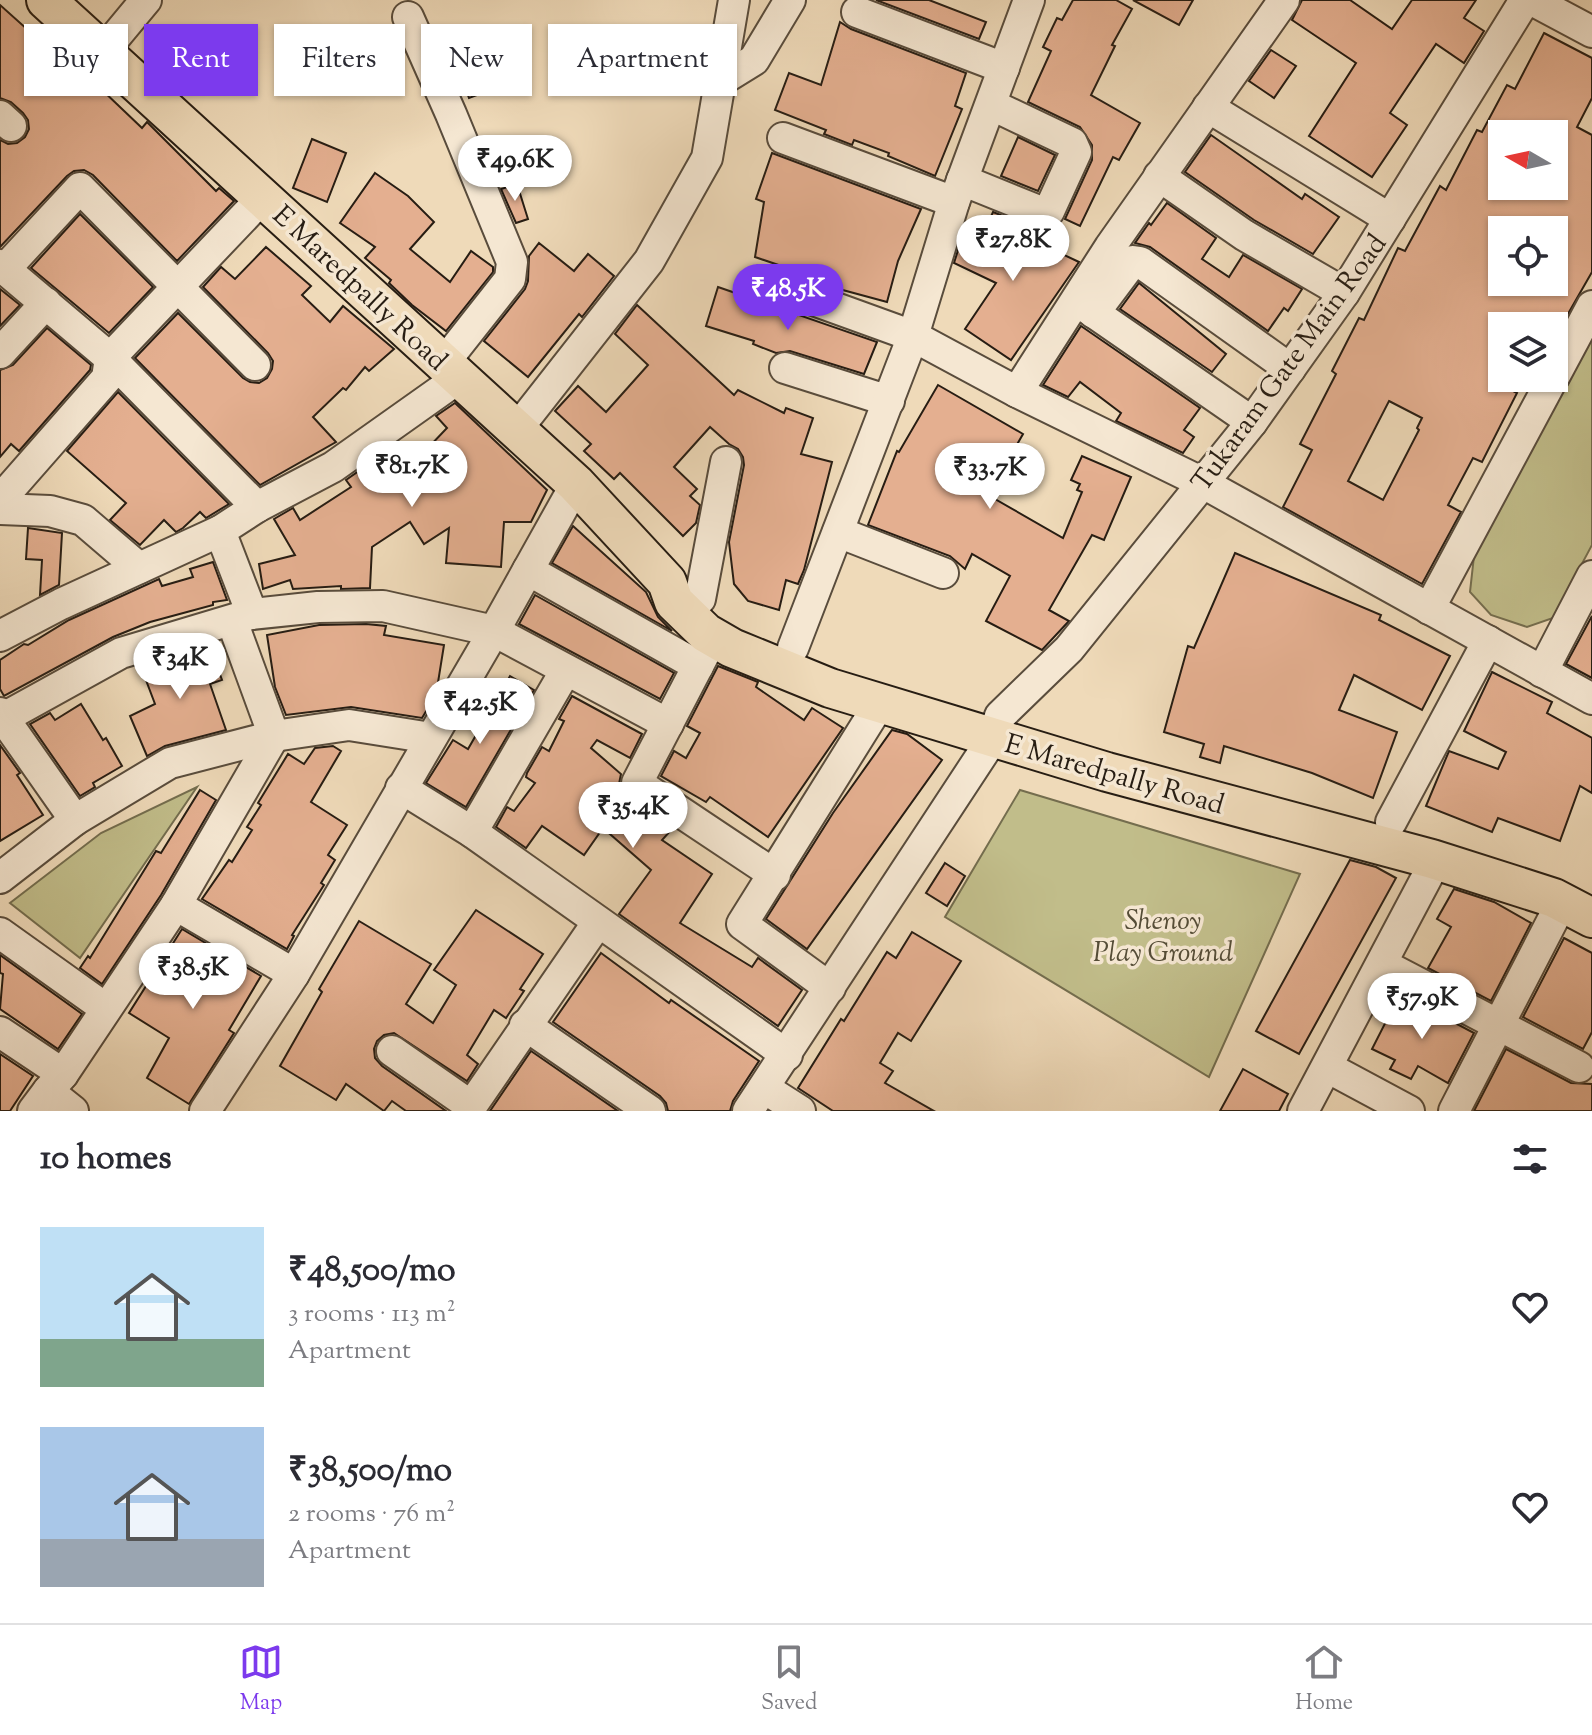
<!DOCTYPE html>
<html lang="en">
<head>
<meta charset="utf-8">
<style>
	:root { --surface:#fff; --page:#f2f2f3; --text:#2b2b33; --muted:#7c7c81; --line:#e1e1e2; --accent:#7c3aed }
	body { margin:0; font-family:"Sorts Mill Goudy",serif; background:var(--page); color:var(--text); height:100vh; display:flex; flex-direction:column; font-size:30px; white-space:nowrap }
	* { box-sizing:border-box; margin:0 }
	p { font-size:26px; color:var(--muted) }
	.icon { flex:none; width:44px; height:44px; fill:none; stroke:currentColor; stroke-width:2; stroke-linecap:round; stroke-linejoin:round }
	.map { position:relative; height:1111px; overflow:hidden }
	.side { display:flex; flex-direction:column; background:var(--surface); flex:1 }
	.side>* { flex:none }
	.hud { position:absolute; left:24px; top:24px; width:800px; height:72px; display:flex; gap:16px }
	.needle { width:52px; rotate:279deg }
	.tools { position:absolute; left:1488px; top:120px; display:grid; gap:16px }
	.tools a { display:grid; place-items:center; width:80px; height:80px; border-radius:0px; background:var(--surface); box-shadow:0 2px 6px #0004; font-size:40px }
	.price { position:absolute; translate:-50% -68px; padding:0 18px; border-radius:28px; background:#fff; color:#222; font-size:26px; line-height:52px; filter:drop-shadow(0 2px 4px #0008) }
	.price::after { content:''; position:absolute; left:50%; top:48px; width:24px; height:18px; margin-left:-12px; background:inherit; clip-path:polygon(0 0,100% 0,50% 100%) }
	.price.selected { background:var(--accent); color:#fff }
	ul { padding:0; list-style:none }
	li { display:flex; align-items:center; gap:24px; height:200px; padding:0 40px }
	li span { display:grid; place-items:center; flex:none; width:224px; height:160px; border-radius:0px; color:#555 }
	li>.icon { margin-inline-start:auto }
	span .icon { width:96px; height:96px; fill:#fffc; stroke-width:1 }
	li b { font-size:34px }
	h2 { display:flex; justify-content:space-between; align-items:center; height:96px; padding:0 40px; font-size:34px }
	.tag { padding:0 28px; border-radius:0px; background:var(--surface); box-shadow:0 2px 6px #0004; font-size:28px; line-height:72px }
	.tag.selected { background:var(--accent); color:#fff }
	.tabs { display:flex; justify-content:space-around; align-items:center; height:112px; border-top:2px solid var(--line); background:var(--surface); font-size:22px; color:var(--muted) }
	.tabs a { display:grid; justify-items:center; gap:4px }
	.tabs .selected { color:var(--accent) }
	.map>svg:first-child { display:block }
</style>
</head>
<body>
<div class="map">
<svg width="1592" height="1111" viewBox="0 0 1592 1111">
	<rect width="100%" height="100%" fill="#efdab9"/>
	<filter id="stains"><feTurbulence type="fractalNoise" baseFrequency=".0025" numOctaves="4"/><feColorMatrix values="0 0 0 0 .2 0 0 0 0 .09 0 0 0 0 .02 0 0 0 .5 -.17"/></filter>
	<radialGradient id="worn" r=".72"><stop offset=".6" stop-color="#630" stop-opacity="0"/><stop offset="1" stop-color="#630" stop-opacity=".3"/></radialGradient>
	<g fill="#c1bd8a" stroke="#746d4e" stroke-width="2">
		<path d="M1592 334V545L1553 618 1527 627 1491 615 1470 592 1474 556Z"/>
		<path d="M197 787 80 958 10 903 101 833Z"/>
		<path d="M1020 790 1300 874 1209 1077 945 917Z"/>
	</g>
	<g fill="#e4af90" stroke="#271d13" stroke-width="2" fill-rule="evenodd">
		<path d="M876 0H929L986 22 979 39Z"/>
		<path d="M1073 0H1116L1132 9 1112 45 1115 46 1091 95 1140 123 1119 160 1113 157 1080 226 1065 219 1092 160V145L1080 127 1028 102 1051 51 1043 47 1057 18 1062 20Z"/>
		<path d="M1133 0H1193L1179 25Z"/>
		<path d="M1302 0H1350L1392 29 1412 0H1476L1464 18 1484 31 1464 63 1436 44 1390 113 1407 125 1372 177 1309 136 1356 63 1292 20Z"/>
		<path d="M0 5 96 91 99 87 142 128 147 122 216 191 219 188 234 201 177 261 93 175 84 170 74 171 67 176 0 247V140L8 144 17 143 25 137 29 129 28 120 23 113 11 102 0 98Z"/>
		<path d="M840 22 851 29 966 73 955 106 962 109 935 176 888 156 889 153 854 140 852 145 824 134 826 130 775 110 789 73 821 85Z"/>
		<path d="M486 26 507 84 469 98 448 40Z"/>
		<path d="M1544 33 1592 58V98L1577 127 1592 135V272L1561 326H1502V378H1519L1513 391 1517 393 1482 462 1473 458 1448 505 1461 512 1422 584 1283 507 1312 450 1300 444 1336 374 1332 371 1359 318 1364 320 1398 248 1405 251 1440 186 1446 190 1477 130 1482 132 1507 85 1515 89ZM1502 134H1554V153L1566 160 1554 186H1502ZM1502 230H1554V282H1502ZM1389 401 1422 418 1417 428 1419 430 1383 500 1348 481Z"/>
		<path d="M1271 50 1296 66 1274 98 1249 81Z"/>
		<path d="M1211 135 1302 199 1305 194 1339 217 1313 254 1254 220 1185 172Z"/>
		<path d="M1018 137 1055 155 1038 191 1001 176Z"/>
		<path d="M312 139 346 153 327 202 293 188Z"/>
		<path d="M772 153 921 209 898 261 887 302 839 289 840 286 755 257 764 202 756 199Z"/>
		<path d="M375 173 408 196 434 222 410 249 450 282 471 251 493 267V272L446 331 412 305 389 283 391 280 365 258 375 247 340 223Z"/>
		<path d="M517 184 528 219 516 223 501 189Z"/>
		<path d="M1167 203 1216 238 1202 259 1229 277 1243 255 1302 289 1288 311 1284 308 1268 331 1150 247 1135 243 1149 223 1151 225Z"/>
		<path d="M993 212 1028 226 1024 236 1079 262 1011 360 965 329 996 283 954 263 960 244 975 252Z"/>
		<path d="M80 214 153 287 109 333 31 268Z"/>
		<path d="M539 243 574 271 588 254 614 276 582 317 579 314 528 377 484 341 525 289 528 281 529 256Z"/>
		<path d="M266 247 311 286 302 295 330 322 343 306 394 349 369 371 365 367 346 390 343 388 313 417 336 442 260 485 135 358 178 313 243 378 250 382 259 383 267 378 272 369 273 361 268 353 203 287 221 267 235 279Z"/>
		<path d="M1139 283 1226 354 1212 372 1120 309Z"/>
		<path d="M718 287 877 342 864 374 790 351 776 353 753 344 754 341 706 326Z"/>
		<path d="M0 289 20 305 0 326Z"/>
		<path d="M637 305 734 395 738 390 784 413 786 408 813 418 801 454 832 462 804 570 798 584 786 580 779 610 748 601 734 584 729 542 744 465 743 457 738 449 729 444 710 427 674 467 697 489 690 496 700 505 696 523 683 536 620 473 614 479 584 451 591 444 555 411 578 386 606 412 648 365 615 334Z"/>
		<path d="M1081 326 1200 408 1184 430 1194 437 1183 453 1116 421 1121 413 1080 382 1068 397 1043 385Z"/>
		<path d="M47 328 91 365 90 370 19 451 11 444 0 457V370L13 365Z"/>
		<path d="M938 385 1023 434 988 495 1063 538 1082 492 1077 490 1080 484 1071 480 1082 456 1131 477 1104 540 1092 535 1049 610 1069 621 1042 650 986 621 1010 576 972 554 965 569 950 556 868 525 897 451 899 452Z"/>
		<path d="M118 392 229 504 206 518 200 512 183 528 176 532 164 520 140 545 110 520 126 503 67 451Z"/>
		<path d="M455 403 547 490 531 522H504L501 567 446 563 449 528 424 544 410 522 372 547 370 588 341 589V586L293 589 290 580 263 589 259 564 295 555 274 519 293 508 300 520 351 487 346 480 393 447 407 470 447 428 436 416Z"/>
		<path d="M573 526 646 592 658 617 672 631 552 563Z"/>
		<path d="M28 528 62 533 59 585 40 595 42 560 26 559Z"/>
		<path d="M1235 553 1381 615 1379 620 1450 656 1422 710 1354 675 1339 710 1397 732 1373 798 1312 773 1224 746 1220 763 1200 757 1204 744 1164 732 1188 646 1194 648Z"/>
		<path d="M213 562 227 600 213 602V605L150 622 113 637 4 696 0 689V660L24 644 28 645 69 620 159 579 162 586 193 577 190 569Z"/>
		<path d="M535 595 674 673 660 699 519 624Z"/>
		<path d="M1592 616V678L1566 664Z"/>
		<path d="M366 624 386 626 384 635 444 645 436 695 422 718 351 707 286 715 275 687 267 635 319 625Z"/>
		<path d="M209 645 222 680 210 684 226 730 165 746 147 756 130 716 155 704 141 667Z"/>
		<path d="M718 666 758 682 756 687 804 720 812 708 843 728 768 837 710 797 706 802 661 776 674 751 686 758 700 733 687 726Z"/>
		<path d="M1492 672 1552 702 1547 713 1592 738V793L1580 786 1560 841 1498 818 1492 832 1426 806 1449 751 1498 769 1506 752 1464 731Z"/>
		<path d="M510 676 534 690 466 807 426 783 453 740 468 749Z"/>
		<path d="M572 696 642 734 630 758 597 740 591 748 621 774 619 784 626 798 673 828 662 840 712 874 680 923 752 967 758 958 802 990 778 1026 619 914 651 870 603 828 584 855 542 826 526 848 496 827 507 807 514 811 535 783 526 777 527 773 542 747 549 751 564 721 559 719Z"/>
		<path d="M81 704 103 740 106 738 122 766 93 783 95 787 80 796 30 724 50 713 55 720Z"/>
		<path d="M892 730 907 734 942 760 807 949 766 919 833 813Z"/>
		<path d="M0 745 20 773 17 775 43 815 0 841Z"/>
		<path d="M333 746 341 751 311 802 347 825 328 855 335 860 321 883 324 885 292 935 294 936 287 949 202 899 229 860 232 862 252 830 247 827 261 805 258 803 288 754 304 764 315 748Z"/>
		<path d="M200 790 216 800 161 895 102 984 80 968 88 956 90 958 156 851 161 853Z"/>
		<path d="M1350 860 1376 867 1396 878 1299 1054 1256 1031Z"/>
		<path d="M945 863 965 876 947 906 926 893Z"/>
		<path d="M1454 889 1494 902 1531 923 1491 1001 1428 968 1451 927 1437 919Z"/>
		<path d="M476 910 543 954 520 989 524 991 506 1018 494 1010 467 1055 478 1064 467 1081 394 1033 384 1035 377 1041 374 1049 375 1058 382 1066 446 1111H406L392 1101 384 1111 346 1084 336 1100 280 1066 322 992 319 989 359 921 431 964 406 1004 433 1023 456 985 434 970Z"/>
		<path d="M182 929 261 976 229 1030 234 1033 189 1104 147 1078 169 1038 129 1013Z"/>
		<path d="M912 932 961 961 911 1041 898 1033 880 1063 893 1071 885 1083 934 1111H833L798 1088 841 1019 844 1021 887 952 896 958Z"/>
		<path d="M1564 938 1592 953V1032L1583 1049 1523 1017Z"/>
		<path d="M601 953 669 1003 671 1000 759 1061 733 1101 730 1111H668L666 1103 660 1096 553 1022Z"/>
		<path d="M0 955 82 1014 58 1049 0 1009 3 974 0 973Z"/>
		<path d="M1400 994 1474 1033 1448 1083 1418 1066 1411 1079 1390 1069 1395 1060 1372 1049Z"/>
		<path d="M1506 1049 1571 1083 1592 1084V1111H1474Z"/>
		<path d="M531 1051 618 1111H490Z"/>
		<path d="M0 1054 33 1076 10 1111H0Z"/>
		<path d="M1243 1069 1288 1094 1279 1111H1220Z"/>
	</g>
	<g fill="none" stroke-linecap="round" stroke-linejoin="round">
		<defs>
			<g id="minor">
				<path d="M1532 0 1592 32"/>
				<path d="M857 12 1004 68"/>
				<path d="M408 17 451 114 512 262 510 279 443 364"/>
				<path d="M102 53 146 0"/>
				<path d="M720 81 754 60 790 0"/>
				<path d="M1208 107 1390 219"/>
				<path d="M0 116 11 126"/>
				<path d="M783 138 954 202"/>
				<path d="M1159 176 1244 235 1344 293"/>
				<path d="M962 180 1046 214 1049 211 1076 152 1072 143 992 105"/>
				<path d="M0 265 110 358 263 197"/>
				<path d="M5 269 80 188 255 365"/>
				<path d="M761 281 913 336 1017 392 1203 483 1592 699"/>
				<path d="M1080 303 1252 422"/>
				<path d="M1094 313 1133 261 1140 262 1290 369"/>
				<path d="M0 353 46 303"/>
				<path d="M785 368 889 401"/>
				<path d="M460 377 333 467 257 507 220 531 252 614 318 607 383 606 494 631 668 724"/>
				<path d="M1554 377 1592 306"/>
				<path d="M1017 392 1110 247 1284 0"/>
				<path d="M517 429 649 261 707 158 734 0"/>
				<path d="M0 500 107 378 110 358 257 507"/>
				<path d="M0 509 50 511 83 520 139 568"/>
				<path d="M838 532 943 573"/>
				<path d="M528 570 698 666"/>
				<path d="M700 599 726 462"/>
				<path d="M1429 609 1553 378"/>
				<path d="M0 636 61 604 220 531"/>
				<path d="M713 637 637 783 775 875"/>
				<path d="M793 648 913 336 954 202 1029 0"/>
				<path d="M1542 672 1592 576"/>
				<path d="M0 713 75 820"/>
				<path d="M0 720 121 653 251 614"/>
				<path d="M401 788 472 832 787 1055"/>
				<path d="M1391 822 1488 641"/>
				<path d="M472 832 566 670"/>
				<path d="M0 878 75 820 170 763 274 736 349 725 431 738"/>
				<path d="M176 905 294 974"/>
				<path d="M0 933 105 1008"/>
				<path d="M1382 964 1579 1067"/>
				<path d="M830 988 742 924 880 703"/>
				<path d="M525 1025 650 1111"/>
				<path d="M0 1032 63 1074 48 1091"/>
				<path d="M392 1051 471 1106"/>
				<path d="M1327 1067 1409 1111"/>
				<path d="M63 1074 176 905 274 736 232 621"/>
				<path d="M764 1088 800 1111"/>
				<path d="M33 1111 48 1091 73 1111"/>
				<path d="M205 1111 294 974 494 631 576 484"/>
				<path d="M468 1111 598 922"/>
				<path d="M748 1111 993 738 1000 716 1069 649 1252 422 1344 293 1525 0"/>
				<path d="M1303 1111 1436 860"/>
				<path d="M1454 1111 1562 902"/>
			</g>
			<path id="major" d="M46 0 576 484 667 582 674 602 706 633 732 648 830 688 1107 772 1432 859 1554 898 1592 918"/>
		</defs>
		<use href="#minor" stroke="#594c3c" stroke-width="34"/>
		<use href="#major" stroke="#271d13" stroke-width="42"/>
		<use href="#minor" stroke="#f5e7d2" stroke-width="30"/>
		<use href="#major" stroke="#efdab9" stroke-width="38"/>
	</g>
	<g text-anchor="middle" stroke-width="7" stroke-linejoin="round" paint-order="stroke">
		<g font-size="28" fill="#271d13" stroke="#f5e7d2">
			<text transform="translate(361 287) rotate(43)" y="10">E Maredpally Road</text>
			<text transform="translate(1288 362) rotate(-54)" y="10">Tukaram Gate Main Road</text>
			<text transform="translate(1115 773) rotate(16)" y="10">E Maredpally Road</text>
		</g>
		<g font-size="28" font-style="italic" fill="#554d37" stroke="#f5e7d2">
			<text x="1163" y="929">Shenoy<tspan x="1163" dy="32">Play Ground</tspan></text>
		</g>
	</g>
	<rect width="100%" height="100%" filter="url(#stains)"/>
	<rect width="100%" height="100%" fill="url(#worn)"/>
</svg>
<div class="tools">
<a><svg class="needle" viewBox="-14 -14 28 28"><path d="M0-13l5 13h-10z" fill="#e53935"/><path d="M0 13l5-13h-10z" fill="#7c7c81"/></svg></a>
<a><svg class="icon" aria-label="locate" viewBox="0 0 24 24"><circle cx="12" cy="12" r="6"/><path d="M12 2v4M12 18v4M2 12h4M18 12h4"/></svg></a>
<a><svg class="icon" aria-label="layers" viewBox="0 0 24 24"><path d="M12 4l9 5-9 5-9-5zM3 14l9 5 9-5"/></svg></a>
</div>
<b class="price" style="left:515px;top:203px">₹49.6K</b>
<b class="price" style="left:1013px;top:283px">₹27.8K</b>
<b class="price selected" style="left:788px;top:332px">₹48.5K</b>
<b class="price" style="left:412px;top:509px">₹81.7K</b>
<b class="price" style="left:990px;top:511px">₹33.7K</b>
<b class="price" style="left:180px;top:701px">₹34K</b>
<b class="price" style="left:480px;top:746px">₹42.5K</b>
<b class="price" style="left:633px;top:850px">₹35.4K</b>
<b class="price" style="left:193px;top:1011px">₹38.5K</b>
<b class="price" style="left:1422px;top:1041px">₹57.9K</b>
<div class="hud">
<a class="tag">Buy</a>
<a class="tag selected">Rent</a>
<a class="tag">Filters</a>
<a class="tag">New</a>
<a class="tag">Apartment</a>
</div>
</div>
<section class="side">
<h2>10 homes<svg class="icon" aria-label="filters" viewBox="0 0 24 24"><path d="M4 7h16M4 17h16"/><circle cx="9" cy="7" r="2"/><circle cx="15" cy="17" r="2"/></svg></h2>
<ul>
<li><span style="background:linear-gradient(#bfe0f5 70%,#7fa58c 0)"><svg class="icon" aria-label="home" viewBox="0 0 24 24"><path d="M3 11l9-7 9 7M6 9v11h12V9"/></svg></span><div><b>₹48,500/mo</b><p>3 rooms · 113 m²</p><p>Apartment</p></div><svg class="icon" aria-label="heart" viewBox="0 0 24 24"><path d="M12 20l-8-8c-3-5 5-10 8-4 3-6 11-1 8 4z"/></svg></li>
<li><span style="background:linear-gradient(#a9c7e8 70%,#9aa5b1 0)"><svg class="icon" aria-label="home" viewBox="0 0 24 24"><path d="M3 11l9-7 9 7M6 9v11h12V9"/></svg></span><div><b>₹38,500/mo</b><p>2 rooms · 76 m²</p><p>Apartment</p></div><svg class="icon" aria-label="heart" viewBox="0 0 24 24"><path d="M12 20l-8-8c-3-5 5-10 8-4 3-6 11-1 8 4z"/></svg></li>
</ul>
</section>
<nav class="tabs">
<a class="selected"><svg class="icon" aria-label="map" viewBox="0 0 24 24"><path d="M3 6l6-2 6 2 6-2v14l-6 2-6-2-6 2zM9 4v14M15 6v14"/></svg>Map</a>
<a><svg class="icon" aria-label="saved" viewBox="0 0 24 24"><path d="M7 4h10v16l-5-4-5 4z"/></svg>Saved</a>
<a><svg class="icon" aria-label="home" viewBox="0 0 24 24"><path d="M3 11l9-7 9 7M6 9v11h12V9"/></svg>Home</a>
</nav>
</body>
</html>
